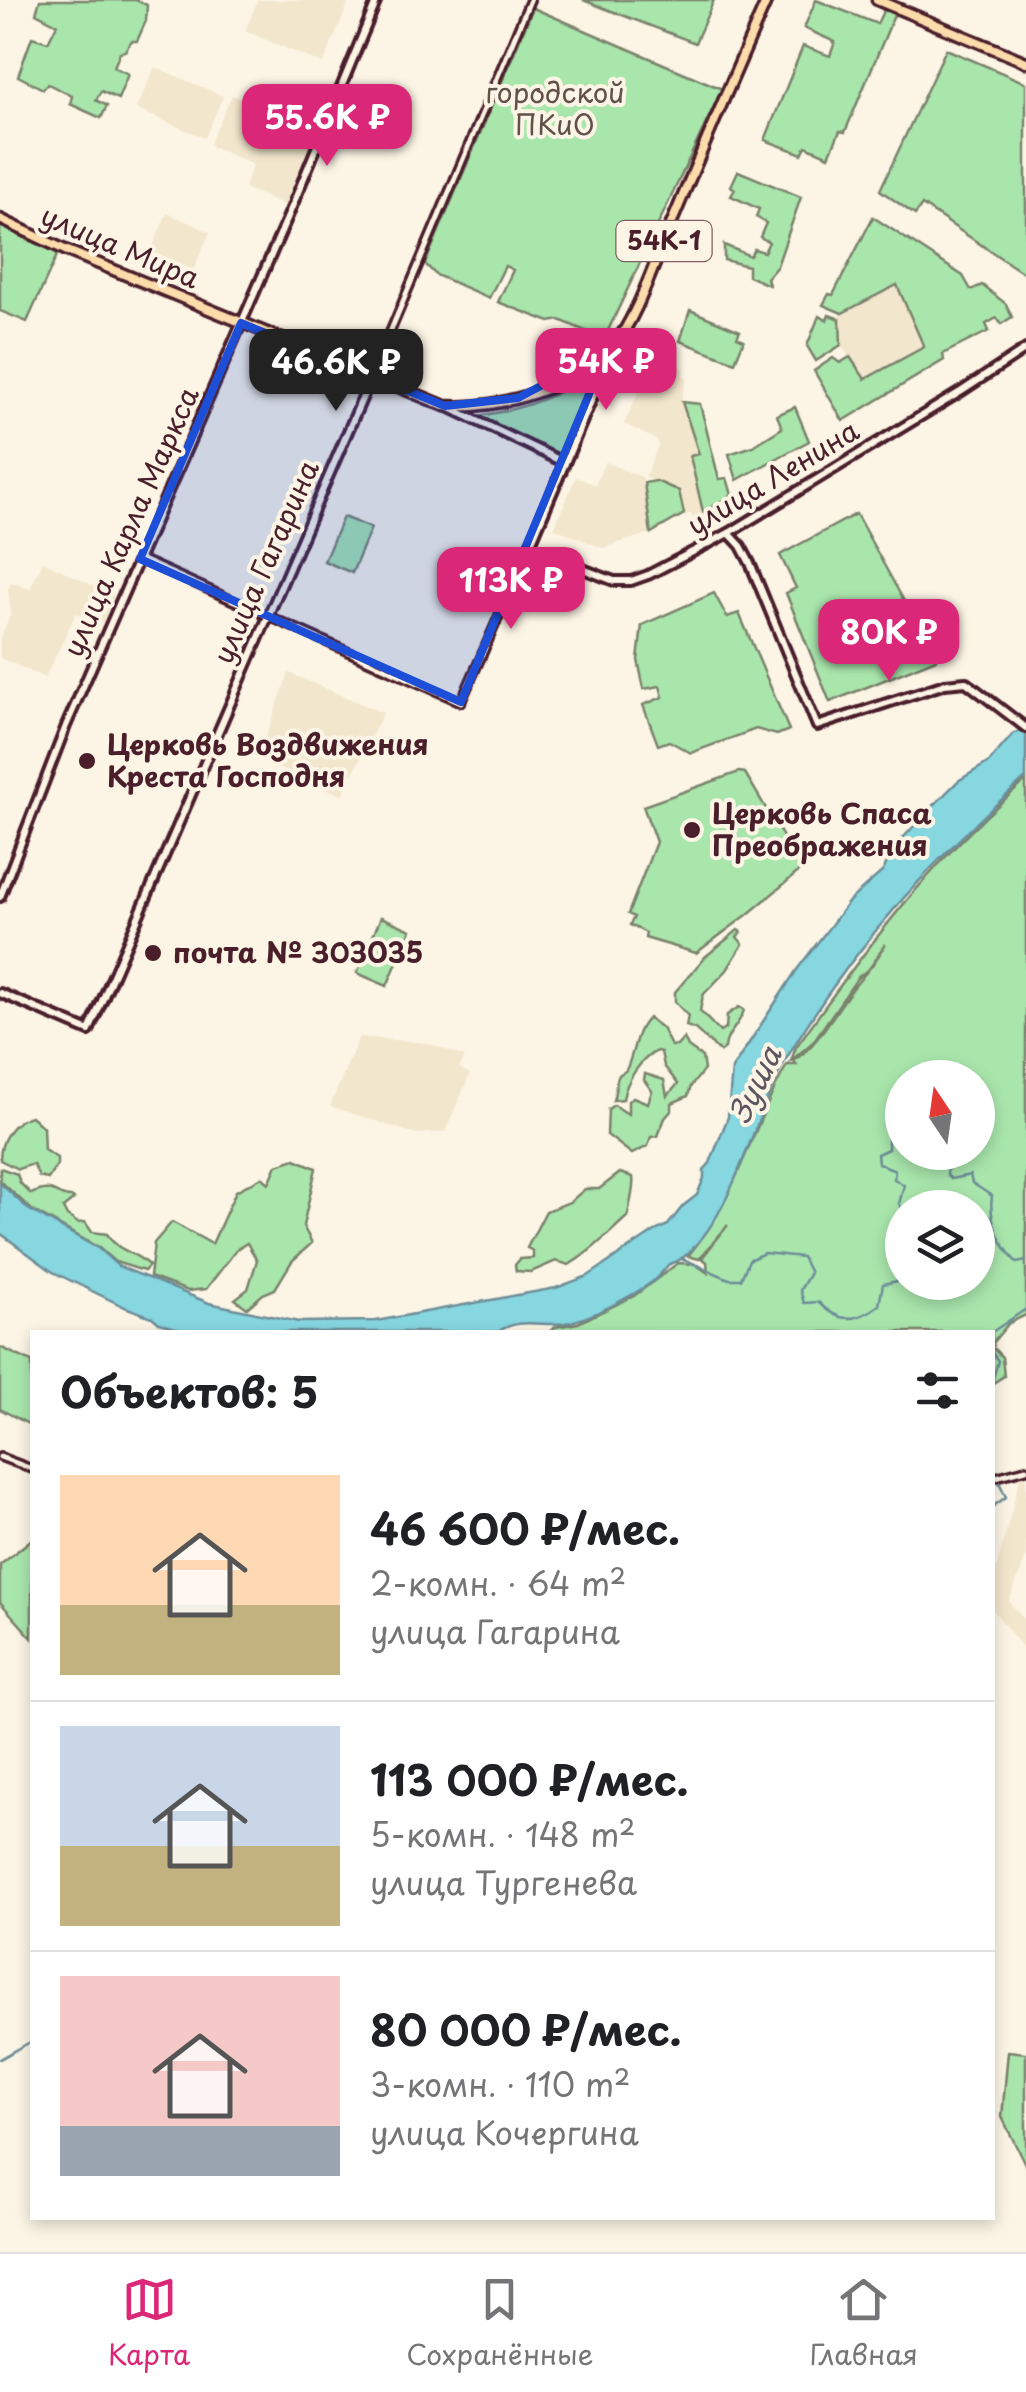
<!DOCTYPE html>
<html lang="ru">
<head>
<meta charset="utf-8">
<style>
	:root { --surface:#fff; --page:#f2f2f2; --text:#202124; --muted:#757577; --line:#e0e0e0; --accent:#db2777 }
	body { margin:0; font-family:"Playpen Sans",sans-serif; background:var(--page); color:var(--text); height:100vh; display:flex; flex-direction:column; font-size:38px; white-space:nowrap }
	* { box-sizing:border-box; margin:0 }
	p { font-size:32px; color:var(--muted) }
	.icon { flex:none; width:55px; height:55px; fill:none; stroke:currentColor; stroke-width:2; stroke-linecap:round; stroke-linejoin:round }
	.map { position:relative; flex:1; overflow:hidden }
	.panel { position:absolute; left:30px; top:1330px; width:965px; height:890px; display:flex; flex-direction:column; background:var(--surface); border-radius:0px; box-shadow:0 5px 15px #0003 }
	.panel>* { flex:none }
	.needle { width:65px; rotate:347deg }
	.fabs { position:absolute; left:885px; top:1060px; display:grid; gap:20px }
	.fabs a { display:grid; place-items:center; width:110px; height:110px; border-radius:50%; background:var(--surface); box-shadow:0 5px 15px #0003; font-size:50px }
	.price { position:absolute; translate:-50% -85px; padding:0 22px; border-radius:20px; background:var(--accent); color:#fff; font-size:32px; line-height:65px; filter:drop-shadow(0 2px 5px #0008) }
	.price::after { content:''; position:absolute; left:50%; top:60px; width:30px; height:22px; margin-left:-15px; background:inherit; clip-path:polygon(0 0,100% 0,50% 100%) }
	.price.active { background:#222; color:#fff }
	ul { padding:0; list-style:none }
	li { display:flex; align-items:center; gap:30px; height:250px; padding:0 30px }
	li+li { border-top:2px solid var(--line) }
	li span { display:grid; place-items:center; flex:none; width:280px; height:200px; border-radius:0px; color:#555 }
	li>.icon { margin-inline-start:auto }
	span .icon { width:120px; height:120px; fill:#fffc; stroke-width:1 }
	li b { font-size:42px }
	h2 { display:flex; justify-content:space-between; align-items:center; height:120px; padding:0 30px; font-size:42px }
	.tabs { display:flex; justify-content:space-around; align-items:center; height:140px; border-top:2px solid var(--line); background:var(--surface); font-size:28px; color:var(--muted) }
	.tabs a { display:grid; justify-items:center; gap:5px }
	.tabs .active { color:var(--accent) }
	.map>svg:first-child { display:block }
</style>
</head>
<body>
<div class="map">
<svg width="1026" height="2252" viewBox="0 0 1026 2252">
	<rect width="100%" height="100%" fill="#fcf5e5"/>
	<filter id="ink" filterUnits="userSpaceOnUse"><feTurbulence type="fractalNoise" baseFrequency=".01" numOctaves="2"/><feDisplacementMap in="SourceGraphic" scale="20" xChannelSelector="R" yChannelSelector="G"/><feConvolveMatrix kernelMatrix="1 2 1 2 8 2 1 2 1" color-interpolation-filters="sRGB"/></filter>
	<g filter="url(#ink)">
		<g fill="#f2e6cc">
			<path d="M258 0H350L323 64 245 31Z"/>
			<path d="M155 67 223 96 205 138 136 109Z"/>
			<path d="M232 95 288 118 285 125 313 138 285 205 244 188 253 165 209 145Z"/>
			<path d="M167 213 210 232 193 270 151 251Z"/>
			<path d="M897 285 925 347 864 380 840 343V319L842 313Z"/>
			<path d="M635 343 659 349V356L684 368 683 375 687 378 681 400 699 454 690 457 706 520 697 525 691 514H684L679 491 645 477 658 446 657 440 624 424 644 381 651 383 657 369 655 363 631 352Z"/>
			<path d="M605 462 643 478 651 533 603 548 554 528 576 477 595 485Z"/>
			<path d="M43 561 114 596 102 623 76 613 45 678 0 658V638L11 614 8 590 11 582 30 589Z"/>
			<path d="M289 673 383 713 342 795 264 762 260 753Z"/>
			<path d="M359 1037 428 1043 465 1057 459 1068 470 1074 445 1132 415 1134 330 1106Z"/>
			<path d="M1026 1476V1557L1009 1602 1026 1621V1652L992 1609 993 1582 1020 1478Z"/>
		</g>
		<g fill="#a9e6ac" stroke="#7a826c" stroke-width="2.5" fill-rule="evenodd">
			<path d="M40 0H136L147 5 146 21 137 41H131L125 51 120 52 114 67 128 74 118 99 101 91 96 100 107 106 101 118 70 104 72 96 48 84 43 89 18 76 32 37 48 42 57 24 36 13Z"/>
			<path d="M583 0H714L695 43Z"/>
			<path d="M816 0 877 24 884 9 895 13 845 132 840 131 829 156 806 146 802 154 765 140 803 46 830 56 835 42 804 28Z"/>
			<path d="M533 8 722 89 604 339 560 320 550 322 498 302 513 270 505 266 489 298 436 275 425 264Z"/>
			<path d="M946 49 1026 83V275L922 205 915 215 880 190Z"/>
			<path d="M738 171 801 197 777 266 767 278 769 285 748 276V266L724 260V245L750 256 754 249 764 252 769 242 760 237 766 223 756 217 759 209 731 196 735 189 731 186Z"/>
			<path d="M873 217 963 276 971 290 982 285 1006 304 1012 317 1001 324 997 318 986 324 989 331 943 354 944 360 843 421 814 371 833 358 840 363 850 357 865 379 924 347 897 285 842 313 823 305 829 294 833 295Z"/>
			<path d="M0 226 58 253 27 322 0 311Z"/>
			<path d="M690 310 740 331 737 337 744 340 735 362 680 341Z"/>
			<path d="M829 315 840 319 841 345 816 361 807 346 819 316 827 320Z"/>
			<path d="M599 370 559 454 477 416C528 409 556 396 599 370Z"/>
			<path d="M682 402 700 404 719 479 727 478 732 495 703 512 690 456 699 454Z"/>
			<path d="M795 407 809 441 737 480 729 454 753 446 782 428 777 415Z"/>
			<path d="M656 481 679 491 684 514 651 533 644 483Z"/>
			<path d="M856 514 936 659 830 702 786 593 796 588 780 555Z"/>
			<path d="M343 517 371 528 352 573 324 561Z"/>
			<path d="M714 593 727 617 739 613 789 730 777 735 756 729 691 753 669 741 658 745 643 705 663 697 660 686 644 689 638 660 642 625Z"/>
			<path d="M739 772 745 773 802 869 747 915 696 953 645 938 646 933 630 925 634 917 628 914 656 842 643 806Z"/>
			<path d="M1026 781V1315L1009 1323 993 1342V1348L1002 1357 1004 1376 993 1383 992 1332H549L555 1327 578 1323 634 1296 678 1263 695 1264 708 1273 707 1262 702 1258 728 1225 699 1259 688 1256C738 1196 750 1130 787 1065H797L794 1061C822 1041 835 1009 858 982 869 968 878 960 885 944L871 967 858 977 813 1042 791 1061 796 1047C866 948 932 859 1026 781ZM902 1078H978V1152H902V1131L897 1127 902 1122ZM902 1208H978V1282H902Z"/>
			<path d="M381 917 411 930 387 986 357 973Z"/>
			<path d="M738 930 741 932 737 937 743 944 727 970 703 995 700 1011 720 1032 726 1028 727 1015 739 1007 744 1010C740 1025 726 1033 725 1048L720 1052 695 1029 686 1026 688 1016 675 1002V992L705 957Z"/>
			<path d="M649 1018 662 1028 671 1046H677L684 1038 688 1047 702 1057 704 1070 691 1086 688 1096 672 1103V1110L665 1118 658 1136 651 1137 648 1146 632 1154 607 1135 608 1109 614 1105 628 1114V1101L633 1097 648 1103 652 1091 644 1080 645 1074 664 1080 667 1096 678 1084 664 1066 661 1052 657 1051C641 1058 626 1081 623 1099L613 1100C616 1092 615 1082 619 1075 621 1073 625 1072 626 1070 634 1055 635 1028 649 1018Z"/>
			<path d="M31 1116 43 1127 44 1150 57 1158V1165L48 1179 39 1177 33 1164 18 1169 0 1160C0 1141 11 1121 31 1116Z"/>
			<path d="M295 1159 316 1168 303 1226 312 1243 292 1261 275 1289 263 1294 247 1308 235 1299 248 1289 257 1260 247 1243 237 1249 206 1289 188 1291 150 1277 154 1243 172 1222 212 1244 236 1191 262 1177 269 1183 277 1165Z"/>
			<path d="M0 1168 17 1174 20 1183 31 1194C55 1183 54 1197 71 1197L74 1199 63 1208 67 1216 78 1223 85 1222 92 1232 107 1234C119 1254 137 1251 149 1266L144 1271 115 1262 99 1248 32 1210 0 1181Z"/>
			<path d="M620 1173 633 1177C635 1188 629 1205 628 1216 608 1234 592 1251 569 1265L556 1261 531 1272 516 1271 515 1265 520 1259 533 1258V1251L527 1248 546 1211 570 1202 585 1189H599Z"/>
			<path d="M0 1347 32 1362V1426L0 1409Z"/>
			<path d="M32 1539V1638L0 1602V1565Z"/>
			<path d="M1008 2051 1026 2053V2166L1002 2117Z"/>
		</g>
		<path fill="#86d7e0" stroke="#6e8d98" stroke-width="2.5" d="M1023 729 1026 732V778C932 859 849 952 786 1059 753 1116 734 1219 681 1259 677 1262 672 1262 668 1265 667 1267 659 1275 658 1277 640 1293 594 1316 571 1322 547 1329 520 1315 498 1332H188L159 1323 152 1317 125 1307 53 1272 0 1233V1183L28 1209 99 1249 118 1266 209 1303 299 1322 376 1321 556 1288 588 1276 655 1231 668 1225 683 1206 697 1195 704 1178V1170L710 1163 728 1117 732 1069 796 971 850 900 883 871 893 849 925 814 958 781 989 762 1013 734Z"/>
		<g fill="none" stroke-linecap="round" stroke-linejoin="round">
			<g stroke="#6e8d98" stroke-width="2.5">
				<path d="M902 1126 888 1139V1149L877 1154 878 1163 895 1170 894 1179 904 1185 899 1204 902 1208"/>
				<path d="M940 1152 948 1162 947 1175 951 1179 970 1175 972 1183 992 1196C988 1219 1001 1246 1017 1263L1026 1261"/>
				<path d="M681 1258 729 1279H741L749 1260 764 1253 802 1257 810 1273 800 1290 804 1303 818 1302C839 1323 855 1323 879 1305L883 1284 902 1280"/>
				<path d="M992 1332 1026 1309"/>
				<path d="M992 1352 998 1361 992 1382"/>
				<path d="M992 1437V1439"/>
				<path d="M992 1467 1006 1497 992 1507"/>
				<path d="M0 2059 32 2041"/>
			</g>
			<defs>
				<g id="tertiary">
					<path d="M372 375 530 0"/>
					<path d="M140 559 461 702 529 548"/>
					<path d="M0 1457 32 1469"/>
					<path d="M992 1478 1026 1469"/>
				</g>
				<g id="secondary">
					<path d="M607 352 603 373 529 548 614 581H631L648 575 729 533 962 391 1026 349"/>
					<path d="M446 406 565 463"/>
					<path d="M729 533 741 546 750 563 817 726 945 684 966 682 1026 728"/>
					<path d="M0 897 66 726 289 214 377 0"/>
					<path d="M0 993 89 1031 371 378"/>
				</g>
				<g id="primary">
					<path d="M877 0 1026 62"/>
					<path d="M0 219 65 250 445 406C499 410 577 387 614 345 635 321 654 264 667 234 700 155 733 77 767 0"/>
				</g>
			</defs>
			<use href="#tertiary" stroke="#4a1f2b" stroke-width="12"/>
			<use href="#secondary" stroke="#4a1f2b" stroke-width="14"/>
			<use href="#primary" stroke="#4a1f2b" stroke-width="15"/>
			<use href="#tertiary" stroke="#fcf5e5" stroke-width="5"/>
			<use href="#secondary" stroke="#fcf5e5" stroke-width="6"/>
			<use href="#primary" stroke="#fddcac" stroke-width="8"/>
		</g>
	</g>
	<path fill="#1d4ed8" fill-opacity="0.2" stroke="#1d4ed8" stroke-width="8" stroke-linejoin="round" d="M241 323 445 406 518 398 607 351 461 702 140 559Z"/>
	<g fill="#4a1f2b" stroke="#fcf5e5" stroke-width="4">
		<circle cx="87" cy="761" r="10"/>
		<circle cx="692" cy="830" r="10"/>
		<circle cx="153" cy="953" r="10"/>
	</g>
	<g text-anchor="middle" stroke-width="8" stroke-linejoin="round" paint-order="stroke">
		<rect fill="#fcf5e5" stroke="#7f5f63" stroke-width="2.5" x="616.5" y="221" width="95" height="40" rx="8"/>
		<g font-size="25" font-weight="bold" fill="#4a1f2b">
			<text x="664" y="250">54К-1</text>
		</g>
		<g font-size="28" fill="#62514b" stroke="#fcf5e5">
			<text x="555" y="103">городской<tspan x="555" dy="32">ПКиО</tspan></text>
		</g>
		<g font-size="28" fill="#4a1f2b" stroke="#fcf5e5">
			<text transform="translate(120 247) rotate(23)" y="10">улица Мира</text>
			<text transform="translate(773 478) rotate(-31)" y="10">улица Ленина</text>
			<text transform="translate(131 522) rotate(-66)" y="10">улица Карла Маркса</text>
			<text transform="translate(266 562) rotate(-66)" y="10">улица Гагарина</text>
		</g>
		<g font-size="28" font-weight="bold" fill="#4a1f2b" stroke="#fcf5e5" text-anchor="start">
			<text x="107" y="755">Церковь Воздвижения<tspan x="107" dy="32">Креста Господня</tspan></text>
			<text x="712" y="824">Церковь Спаса<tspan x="712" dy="32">Преображения</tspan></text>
			<text x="173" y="963">почта № 303035</text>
		</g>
		<g font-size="30" font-style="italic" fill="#5c5661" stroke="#fcf5e5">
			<text transform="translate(756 1085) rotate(-64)" y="10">Зуша</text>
		</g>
	</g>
</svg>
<div class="fabs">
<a><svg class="needle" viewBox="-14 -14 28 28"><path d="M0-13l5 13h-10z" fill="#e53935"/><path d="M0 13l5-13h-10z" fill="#757577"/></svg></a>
<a><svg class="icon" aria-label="layers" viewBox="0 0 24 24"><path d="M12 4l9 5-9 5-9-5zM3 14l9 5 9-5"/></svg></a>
</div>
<b class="price" style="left:327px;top:169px">55.6K ₽</b>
<b class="price" style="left:606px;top:413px">54K ₽</b>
<b class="price active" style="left:336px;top:414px">46.6K ₽</b>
<b class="price" style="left:511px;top:632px">113K ₽</b>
<b class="price" style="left:889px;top:684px">80K ₽</b>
<section class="panel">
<h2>Объектов: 5<svg class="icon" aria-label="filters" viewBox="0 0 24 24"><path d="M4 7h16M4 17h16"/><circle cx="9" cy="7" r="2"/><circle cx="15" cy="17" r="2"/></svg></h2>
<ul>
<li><span style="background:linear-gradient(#ffd9b3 65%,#c2b280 0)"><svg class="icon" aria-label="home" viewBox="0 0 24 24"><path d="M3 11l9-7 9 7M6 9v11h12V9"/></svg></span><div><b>46 600 ₽/мес.</b><p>2-комн. · 64 m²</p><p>улица Гагарина</p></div></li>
<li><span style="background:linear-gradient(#c9d6e8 60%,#c2b280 0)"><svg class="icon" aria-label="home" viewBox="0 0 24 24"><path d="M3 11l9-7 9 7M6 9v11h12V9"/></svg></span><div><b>113 000 ₽/мес.</b><p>5-комн. · 148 m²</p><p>улица Тургенева</p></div></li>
<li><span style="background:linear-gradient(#f6c9c9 75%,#9aa5b1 0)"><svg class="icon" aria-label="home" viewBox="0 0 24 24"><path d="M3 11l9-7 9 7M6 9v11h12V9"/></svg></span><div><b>80 000 ₽/мес.</b><p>3-комн. · 110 m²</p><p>улица Кочергина</p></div></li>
</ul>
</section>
</div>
<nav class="tabs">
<a class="active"><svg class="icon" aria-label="map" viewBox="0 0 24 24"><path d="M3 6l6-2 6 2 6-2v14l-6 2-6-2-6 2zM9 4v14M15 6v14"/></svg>Карта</a>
<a><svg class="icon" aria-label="saved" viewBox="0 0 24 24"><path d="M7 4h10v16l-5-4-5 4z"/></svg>Сохранённые</a>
<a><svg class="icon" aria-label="home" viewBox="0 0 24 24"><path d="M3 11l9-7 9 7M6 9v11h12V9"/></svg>Главная</a>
</nav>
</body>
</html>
